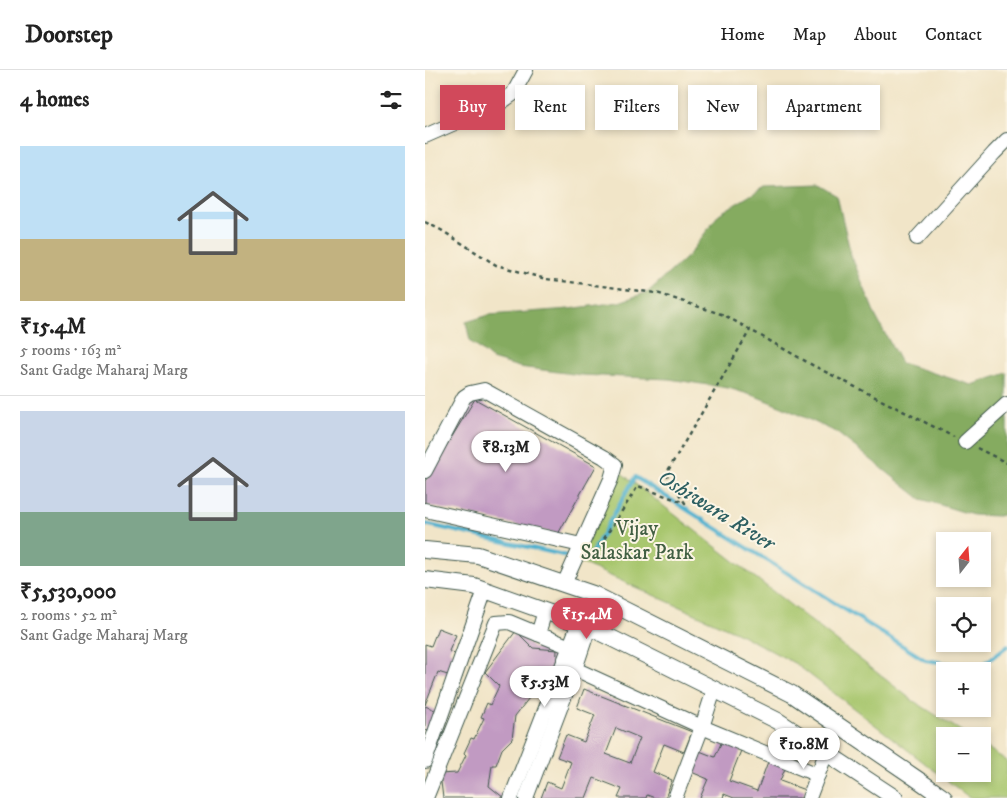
<!DOCTYPE html>
<html lang="en">
<head>
<meta charset="utf-8">
<style>
	:root { --surface:#fff; --page:#f2f2f2; --text:#222; --muted:#767676; --line:#e0e0e0; --accent:#d1495b }
	body { margin:0; font-family:"IM FELL DW Pica",serif; background:var(--page); color:var(--text); height:100vh; display:flex; flex-direction:column; font-size:19px; white-space:nowrap }
	* { box-sizing:border-box; margin:0 }
	p { font-size:16px; color:var(--muted) }
	.icon { flex:none; width:28px; height:28px; fill:none; stroke:currentColor; stroke-width:2; stroke-linecap:round; stroke-linejoin:round }
	.map { position:relative; flex:1; overflow:hidden }
	.side { display:flex; flex-direction:column; background:var(--surface); width:425px }
	.side>* { flex:none }
	.guide { position:absolute; left:15px; top:15px; width:475px; height:45px; display:flex; gap:10px }
	.needle { width:32px; rotate:17deg }
	.controls { position:absolute; left:511px; top:462px; display:grid; gap:10px }
	.controls a { display:grid; place-items:center; width:55px; height:55px; border-radius:0px; background:var(--surface); box-shadow:0 2px 8px #0003; font-size:25px }
	.price { position:absolute; translate:-50% -42px; padding:0 11px; border-radius:18px; background:#fff; color:#222; font-size:16px; line-height:32px; filter:drop-shadow(0 1px 2px #0008) }
	.price::after { content:''; position:absolute; left:50%; top:30px; width:15px; height:11px; margin-left:-8px; background:inherit; clip-path:polygon(0 0,100% 0,50% 100%) }
	.price.selected { background:var(--accent); color:#fff }
	ul { padding:0; list-style:none }
	li { display:grid; align-content:center; gap:10px; height:265px; padding:0 20px }
	li+li { border-top:1px solid var(--line) }
	li span { display:grid; place-items:center; height:155px; border-radius:0px; color:#555 }
	li>.icon { margin-inline-start:auto }
	span .icon { width:90px; height:90px; fill:#fffc; stroke-width:1 }
	li b { font-size:21px }
	h2 { display:flex; justify-content:space-between; align-items:center; height:60px; padding:0 20px; font-size:21px }
	.chip { padding:0 18px; border-radius:0px; background:var(--surface); box-shadow:0 2px 8px #0003; font-size:18px; line-height:45px }
	.chip.selected { background:var(--accent); color:#fff }
	header { display:flex; align-items:center; gap:30px; box-sizing:border-box; height:70px; padding:0 25px; background:var(--surface); border-bottom:1px solid var(--line) }
	header strong { font-size:24px }
	nav { display:flex; gap:28px; margin-inline-start:auto; font-size:18px }
	main { display:flex; flex:1; min-height:0 }
	.map>svg:first-child { display:block }
</style>
</head>
<body>
<header>
<strong>Doorstep</strong>
<nav><a>Home</a><a>Map</a><a>About</a><a>Contact</a></nav>
</header>
<main>
<section class="side">
<h2>4 homes<svg class="icon" aria-label="filters" viewBox="0 0 24 24"><path d="M4 7h16M4 17h16"/><circle cx="9" cy="7" r="2"/><circle cx="15" cy="17" r="2"/></svg></h2>
<ul>
<li><span style="background:linear-gradient(#bfe0f5 60%,#c2b280 0)"><svg class="icon" aria-label="home" viewBox="0 0 24 24"><path d="M3 11l9-7 9 7M6 9v11h12V9"/></svg></span><div><b>₹15.4M</b><p>5 rooms · 163 m²</p><p>Sant Gadge Maharaj Marg</p></div></li>
<li><span style="background:linear-gradient(#c9d6e8 65%,#7fa58c 0)"><svg class="icon" aria-label="home" viewBox="0 0 24 24"><path d="M3 11l9-7 9 7M6 9v11h12V9"/></svg></span><div><b>₹5,530,000</b><p>2 rooms · 52 m²</p><p>Sant Gadge Maharaj Marg</p></div></li>
</ul>
</section>
<div class="map">
<svg width="582" height="728" viewBox="0 0 582 728">
	<rect width="100%" height="100%" fill="#fcf5e5"/>
	<filter id="ink" filterUnits="userSpaceOnUse"><feTurbulence type="fractalNoise" baseFrequency=".02" numOctaves="2"/><feDisplacementMap in="SourceGraphic" scale="10" xChannelSelector="R" yChannelSelector="G"/><feConvolveMatrix kernelMatrix="1 2 1 2 8 2 1 2 1" color-interpolation-filters="sRGB"/></filter>
	<filter id="wash" filterUnits="userSpaceOnUse"><feTurbulence type="fractalNoise" baseFrequency=".0096" numOctaves="4" result="noise"/><feDisplacementMap in="SourceGraphic" scale="20" xChannelSelector="R" yChannelSelector="G"/><feGaussianBlur stdDeviation="1.12" result="paint"/><feColorMatrix in="noise" values="0 0 0 0 0 0 0 0 0 0 0 0 0 0 0 0 0 1.4 0 .05"/><feComposite in="paint" operator="in"/></filter>
	<g filter="url(#wash)">
		<rect width="100%" height="100%" fill="#f1e5c8"/>
		<path fill="#a7c66d" stroke="#638250" d="M195 402 487 630 544 666H520V704H558V675L582 691V728H545L371 594 311 562 152 491Z"/>
		<path fill="#85ab60" stroke="#52744a" d="M393 115 412 126 426 185 451 247 476 293 547 315 582 303V444L573 446 548 445 496 429 411 362 357 337 330 326 303 318 244 309 156 305 94 297 67 289 45 271 41 252 64 245 144 239 194 232 223 222 264 185 294 144 339 117Z"/>
		<g fill="none" stroke-linecap="round" stroke-linejoin="round">
			<g stroke="#50b1cf" stroke-width="4">
				<path d="M0 454 147 487"/>
				<path d="M154 488 163 490 210 407 500 590 554 598 582 576"/>
			</g>
		</g>
		<g id="blocks">
			<g fill="#c19ac2" fill-rule="evenodd">
				<path d="M50 329 171 396 133 464 0 435V411Z"/>
				<path d="M13 558 31 565 24 581 33 586 26 606 13 602 0 635V574L6 576Z"/>
				<path d="M91 561 108 578 132 580 131 598 121 605 123 629 107 624 90 646 87 669 77 679 71 695H67L64 716 79 728H18L15 704 32 703 41 685 39 683 46 668 49 669 59 648 56 647 62 633 65 635 74 616 60 602Z"/>
				<path d="M159 619 267 662 259 682 239 674 228 702 247 710 240 728H230L222 725 221 728H193L197 719 169 708 161 728H116L122 712 136 718 146 692 132 687 141 665 159 672 170 645 152 638ZM191 658 215 668 205 693 181 684Z"/>
				<path d="M0 636 15 642 8 663 0 660Z"/>
				<path d="M297 671 317 678 304 711 332 721 344 689 361 696 355 711 380 720 377 728H309L299 724 298 728H275L283 709 264 701 272 680 290 687Z"/>
			</g>
		</g>
	</g>
	<g filter="url(#ink)">
		<use href="#blocks" fill-opacity="0" stroke="#3e564a" stroke-width="1"/>
		<g fill="none" stroke-linecap="round" stroke-linejoin="round">
			<defs>
				<g id="minor">
					<path d="M0 66 75 33 88 24 101 0"/>
					<path d="M492 168 569 83 582 70"/>
					<path d="M540 372 582 334"/>
					<path d="M0 401 39 327 45 323 59 320 179 387 190 395 186 409 139 514"/>
					<path d="M0 440 156 475"/>
					<path d="M113 564 145 577"/>
					<path d="M150 599 277 657 393 705"/>
					<path d="M0 691 60 520"/>
					<path d="M1 728 71 553 84 552 113 564 120 541"/>
					<path d="M86 728 154 553"/>
					<path d="M101 728 150 599 164 557"/>
					<path d="M250 728 277 657 289 620"/>
					<path d="M384 728 401 683"/>
				</g>
				<g id="major">
					<path d="M0 480 53 485 168 524 367 624 492 709 519 728"/>
					<path d="M0 510 49 516 164 557 353 651 470 728"/>
				</g>
			</defs>
			<use href="#minor" stroke="#3e564a" stroke-width="16"/>
			<use href="#major" stroke="#3e564a" stroke-width="18"/>
			<g stroke="#3e564a" stroke-width="2.5" stroke-dasharray="4 4" stroke-linecap="butt">
				<path d="M0 152 16 160 71 195 121 209 232 223 299 245 389 296 529 367"/>
				<path d="M552 378 582 393"/>
				<path d="M166 489 213 416 260 433 241 404 325 260"/>
			</g>
			<use href="#minor" stroke="#fff" stroke-width="14"/>
			<use href="#major" stroke="#fff" stroke-width="16"/>
		</g>
	</g>
	<g text-anchor="middle" stroke-width="4" stroke-linejoin="round" paint-order="stroke">
		<g font-size="21" fill="#415f42" stroke="#fcf5e5">
			<text x="212" y="465">Vijay<tspan x="212" dy="24">Salaskar Park</tspan></text>
		</g>
		<g font-size="22" font-style="italic" fill="#2e6062" stroke="#fcf5e5">
			<text transform="translate(292 439) rotate(32)" y="8">Oshiwara River</text>
		</g>
	</g>
</svg>
<div class="controls">
<a><svg class="needle" viewBox="-14 -14 28 28"><path d="M0-13l5 13h-10z" fill="#e53935"/><path d="M0 13l5-13h-10z" fill="#767676"/></svg></a>
<a><svg class="icon" aria-label="locate" viewBox="0 0 24 24"><circle cx="12" cy="12" r="6"/><path d="M12 2v4M12 18v4M2 12h4M18 12h4"/></svg></a>
<a>+</a>
<a>−</a>
</div>
<b class="price" style="left:81px;top:403px">₹8.13M</b>
<b class="price selected" style="left:162px;top:570px">₹15.4M</b>
<b class="price" style="left:120px;top:638px">₹5.53M</b>
<b class="price" style="left:379px;top:700px">₹10.8M</b>
<div class="guide">
<a class="chip selected">Buy</a>
<a class="chip">Rent</a>
<a class="chip">Filters</a>
<a class="chip">New</a>
<a class="chip">Apartment</a>
</div>
</div>
</main>
</body>
</html>
